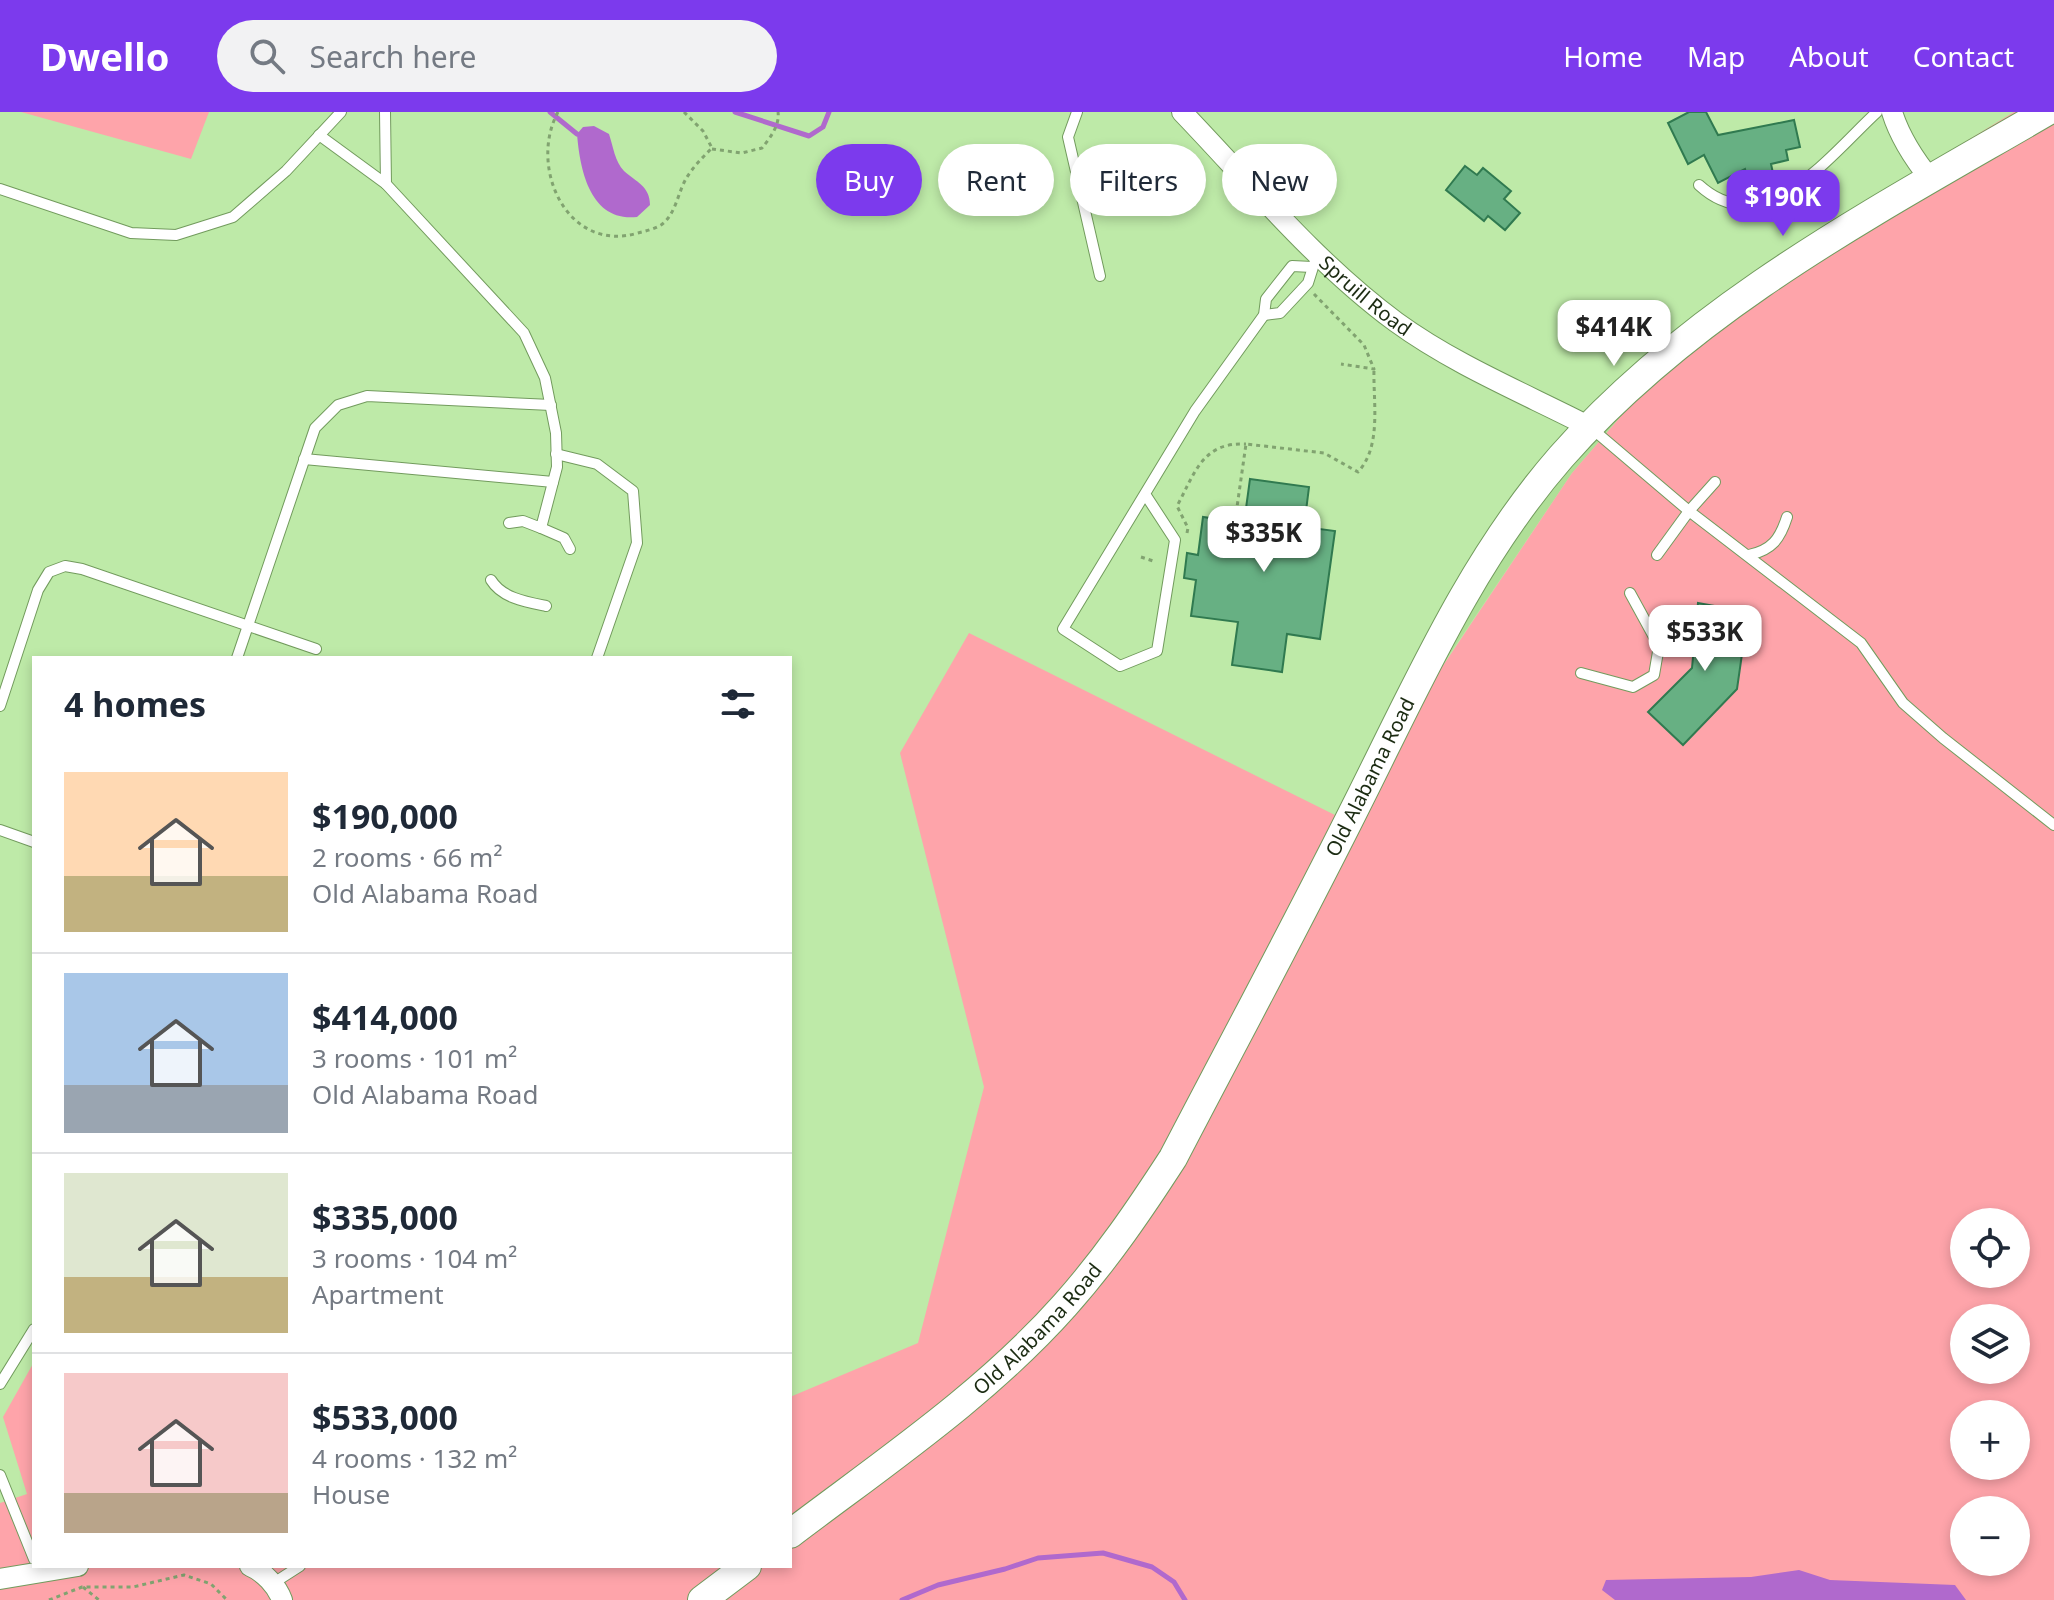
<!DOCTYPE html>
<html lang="en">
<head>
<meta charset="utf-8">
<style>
	:root { --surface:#fff; --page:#f2f2f3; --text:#1f2937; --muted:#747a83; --line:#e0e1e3; --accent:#7c3aed }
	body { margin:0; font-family:"Noto Sans",sans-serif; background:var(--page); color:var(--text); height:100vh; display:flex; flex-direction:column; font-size:30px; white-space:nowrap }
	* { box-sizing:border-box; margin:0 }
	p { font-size:26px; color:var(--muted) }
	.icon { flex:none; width:44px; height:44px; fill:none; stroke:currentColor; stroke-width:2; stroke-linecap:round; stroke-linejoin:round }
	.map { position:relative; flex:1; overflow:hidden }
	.sheet { position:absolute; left:32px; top:544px; width:760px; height:912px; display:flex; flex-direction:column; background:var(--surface); border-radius:0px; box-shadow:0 4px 12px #0003 }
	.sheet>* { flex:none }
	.guide { position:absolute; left:816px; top:32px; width:760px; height:72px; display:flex; gap:16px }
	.tools { position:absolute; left:1950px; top:1096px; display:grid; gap:16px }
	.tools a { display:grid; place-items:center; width:80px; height:80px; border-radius:50%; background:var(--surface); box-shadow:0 4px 12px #0003; font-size:40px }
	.price { position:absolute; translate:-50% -68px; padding:0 18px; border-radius:16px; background:#fff; color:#222; font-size:26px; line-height:52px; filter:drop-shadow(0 2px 4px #0008) }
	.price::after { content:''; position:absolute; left:50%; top:48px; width:24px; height:18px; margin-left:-12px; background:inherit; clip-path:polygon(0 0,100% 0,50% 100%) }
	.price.on { background:var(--accent); color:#fff }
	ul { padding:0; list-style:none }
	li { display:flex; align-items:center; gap:24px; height:200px; padding:0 32px }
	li+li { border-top:2px solid var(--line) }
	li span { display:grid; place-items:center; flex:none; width:224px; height:160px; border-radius:0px; color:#555 }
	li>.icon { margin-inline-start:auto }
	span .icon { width:96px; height:96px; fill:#fffc; stroke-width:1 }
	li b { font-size:34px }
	h2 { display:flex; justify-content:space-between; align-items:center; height:96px; padding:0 32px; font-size:34px }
	.chip { padding:0 28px; border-radius:36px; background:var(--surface); box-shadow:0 4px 12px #0003; font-size:28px; line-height:72px }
	.chip.on { background:var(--accent); color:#fff }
	header { display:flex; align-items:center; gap:48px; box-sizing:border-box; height:112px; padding:0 40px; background:var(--accent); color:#fff }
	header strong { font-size:38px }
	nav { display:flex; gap:44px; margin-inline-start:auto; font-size:28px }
	.search { width:560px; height:72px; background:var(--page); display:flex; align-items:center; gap:20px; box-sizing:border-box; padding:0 28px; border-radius:44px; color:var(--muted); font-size:30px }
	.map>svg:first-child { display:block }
</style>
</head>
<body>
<header>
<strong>Dwello</strong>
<div class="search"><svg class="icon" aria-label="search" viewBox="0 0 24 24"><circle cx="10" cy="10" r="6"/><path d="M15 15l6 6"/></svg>Search here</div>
<nav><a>Home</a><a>Map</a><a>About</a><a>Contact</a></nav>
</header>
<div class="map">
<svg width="2054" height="1488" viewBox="0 0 2054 1488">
	<rect width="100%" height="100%" fill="#beeaa8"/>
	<path fill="#afdf97" d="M1698 215 1572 361 1435 564 1469 488 1588 305Z"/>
	<g fill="#fea4aa" fill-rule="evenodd">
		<path d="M21 0H209L191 47Z"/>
		<path d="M2014 0H2054V1488H0V1391L27 1382 3 1305 34 1250V1454H790V1285L918 1231 984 975 900 641 969 521 1341 706 1572 361 1698 215 1904 67ZM1964 1110H2016V1162H1964ZM1964 1206H2016V1258H1964ZM1964 1302H2016V1354H1964ZM1964 1398H2016V1450H1964Z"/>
	</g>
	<g fill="#b069cd">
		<path d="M594 14 609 22C613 34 615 50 624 59 636 70 650 74 650 93L637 105C590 110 580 58 577 22L583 15Z"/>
		<path d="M1799 1458 1830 1468 1955 1473 1966 1488H1615L1602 1478 1606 1468 1751 1465Z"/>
	</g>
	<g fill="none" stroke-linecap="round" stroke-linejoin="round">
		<g stroke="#b069cd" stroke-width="5">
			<path d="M550 0 577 22"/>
			<path d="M735 0 809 24 823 15 829 0"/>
			<path d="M902 1488 938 1473 1005 1457 1038 1446 1103 1441 1152 1455 1174 1470 1185 1488"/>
		</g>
	</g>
	<g fill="#67b083" stroke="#307a50" stroke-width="2">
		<path d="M1689 0H1706L1718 23 1794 8 1800 35 1786 38 1788 48 1771 52 1776 75 1750 80 1745 57 1718 71 1704 43 1688 52 1668 11Z"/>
		<path d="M1465 54 1477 63 1483 56 1511 79 1504 87 1520 101 1505 118 1488 104 1484 109 1446 78Z"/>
		<path d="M1250 367 1309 375 1304 415 1335 419 1320 527 1287 522 1282 560 1232 553 1238 510 1191 504 1196 468 1184 466 1187 441 1198 443 1203 405 1244 411Z"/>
		<path d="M1698 491 1748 500 1737 577 1683 633 1648 600 1692 556Z"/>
	</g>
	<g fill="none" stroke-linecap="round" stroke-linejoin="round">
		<defs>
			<g id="service">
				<path d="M385 0 386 72 524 221 545 266 556 321 557 355 541 416 523 409 509 411"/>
				<path d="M1077 0 1068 25 1100 164"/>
				<path d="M319 23 386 72"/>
				<path d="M1699 73C1764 133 1833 40 1877 0"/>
				<path d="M0 77 131 121 176 123 233 105 286 59 341 0"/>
				<path d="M1264 203 1280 201 1308 171 1314 152"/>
				<path d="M1590 315 1689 399 1861 531 1903 591 1943 626 2054 713"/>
				<path d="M556 342 597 352 633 379 637 431 597 546"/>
				<path d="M304 347 553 370"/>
				<path d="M1145 382 1175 428 1157 539 1120 554 1063 517 1195 299 1264 203 1266 187 1292 154 1312 155"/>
				<path d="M541 416 564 426 570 437"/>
				<path d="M1657 443 1689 399 1715 370"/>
				<path d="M1749 443C1772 438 1780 427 1787 405"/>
				<path d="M491 468C502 486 526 490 546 494"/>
				<path d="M237 546 315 316 338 293 367 284 551 293"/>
				<path d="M1581 561 1633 575 1654 563 1659 534 1630 481"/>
				<path d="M0 594 38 478 49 460 65 454 82 457 316 537"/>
				<path d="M0 718 34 730"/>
				<path d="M0 1272 34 1217"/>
				<path d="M0 1363 34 1447"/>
				<path d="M272 1472 300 1454"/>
			</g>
			<g id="minor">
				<path id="s1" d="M1182 0C1251 72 1316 151 1396 210 1455 253 1526 282 1590 315"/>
				<path d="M1892 0C1900 26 1914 47 1931 68"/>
				<path d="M250 1454C264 1460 277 1474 282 1488"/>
				<path d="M0 1467 78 1454"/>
			</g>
			<g id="secondary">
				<path id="s2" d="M790 1422C885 1350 986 1282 1065 1193 1106 1147 1140 1097 1173 1046 1234 929 1296 814 1355 696 1416 575 1471 448 1561 345 1694 194 1874 100 2046 0"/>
				<path d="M702 1488 747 1454"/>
			</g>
		</defs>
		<use href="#service" stroke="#729b5d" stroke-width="12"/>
		<use href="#minor" stroke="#729b5d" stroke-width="22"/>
		<use href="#secondary" stroke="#729b5d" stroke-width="30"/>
		<g stroke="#81a370" stroke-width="3" stroke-dasharray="4 4" stroke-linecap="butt">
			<path d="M558 0C528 55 567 142 638 121 646 119 654 117 661 113 676 103 678 79 687 65 694 54 703 45 712 36"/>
			<path d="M684 0 703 19 712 36"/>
			<path d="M712 37 742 41 762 36C770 26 780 13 778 0"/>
			<path d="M1314 182 1364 233 1374 257 1341 252"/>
			<path d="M1235 409 1246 332 1324 341 1358 360C1382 334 1373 290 1374 257"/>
			<path d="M1187 421 1188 416 1177 394C1195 361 1202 330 1246 332"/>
			<path d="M1141 445 1156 450"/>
			<path d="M83 1475 99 1488"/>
			<path d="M49 1488 82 1475H133L184 1463 211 1472 227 1488"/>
		</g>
		<use href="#service" stroke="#fff" stroke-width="10"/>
		<use href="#minor" stroke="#fff" stroke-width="20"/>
		<use href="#secondary" stroke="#fff" stroke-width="28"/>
	</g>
	<g text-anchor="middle" stroke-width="7" stroke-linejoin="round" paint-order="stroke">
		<g font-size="20" fill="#1b2b12" stroke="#f9fef7">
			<text dy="7" stroke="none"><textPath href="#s1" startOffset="260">Spruill Road</textPath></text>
			<text dy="7" stroke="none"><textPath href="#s2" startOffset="970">Old Alabama Road</textPath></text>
			<text dy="7" stroke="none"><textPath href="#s2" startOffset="322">Old Alabama Road</textPath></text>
		</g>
	</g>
</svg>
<div class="tools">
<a><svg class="icon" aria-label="locate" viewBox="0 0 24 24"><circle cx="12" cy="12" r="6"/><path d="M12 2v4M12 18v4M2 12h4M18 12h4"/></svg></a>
<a><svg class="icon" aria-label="layers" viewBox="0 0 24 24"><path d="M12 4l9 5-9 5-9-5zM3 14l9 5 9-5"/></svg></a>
<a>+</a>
<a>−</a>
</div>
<b class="price on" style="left:1783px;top:126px">$190K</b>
<b class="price" style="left:1614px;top:256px">$414K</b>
<b class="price" style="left:1264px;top:462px">$335K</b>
<b class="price" style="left:1705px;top:561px">$533K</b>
<div class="guide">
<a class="chip on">Buy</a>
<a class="chip">Rent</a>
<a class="chip">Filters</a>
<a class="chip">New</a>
</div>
<section class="sheet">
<h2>4 homes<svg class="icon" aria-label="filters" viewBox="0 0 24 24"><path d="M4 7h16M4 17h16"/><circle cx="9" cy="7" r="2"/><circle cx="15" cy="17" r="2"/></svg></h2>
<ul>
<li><span style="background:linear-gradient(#ffd9b3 65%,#c2b280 0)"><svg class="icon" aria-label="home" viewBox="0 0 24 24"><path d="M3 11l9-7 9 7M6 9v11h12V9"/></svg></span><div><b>$190,000</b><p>2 rooms · 66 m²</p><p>Old Alabama Road</p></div></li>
<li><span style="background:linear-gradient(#a9c7e8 70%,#9aa5b1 0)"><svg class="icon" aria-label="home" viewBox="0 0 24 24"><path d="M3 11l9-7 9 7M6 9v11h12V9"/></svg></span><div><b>$414,000</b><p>3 rooms · 101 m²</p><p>Old Alabama Road</p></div></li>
<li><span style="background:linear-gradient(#dfe7d0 65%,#c2b280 0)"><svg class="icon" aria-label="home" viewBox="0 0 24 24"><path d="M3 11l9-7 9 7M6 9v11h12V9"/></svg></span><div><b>$335,000</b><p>3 rooms · 104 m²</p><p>Apartment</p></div></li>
<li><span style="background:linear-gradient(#f6c9c9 75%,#b9a48a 0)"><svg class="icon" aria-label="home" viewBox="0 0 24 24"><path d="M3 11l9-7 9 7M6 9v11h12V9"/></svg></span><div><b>$533,000</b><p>4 rooms · 132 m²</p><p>House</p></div></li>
</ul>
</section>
</div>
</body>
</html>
